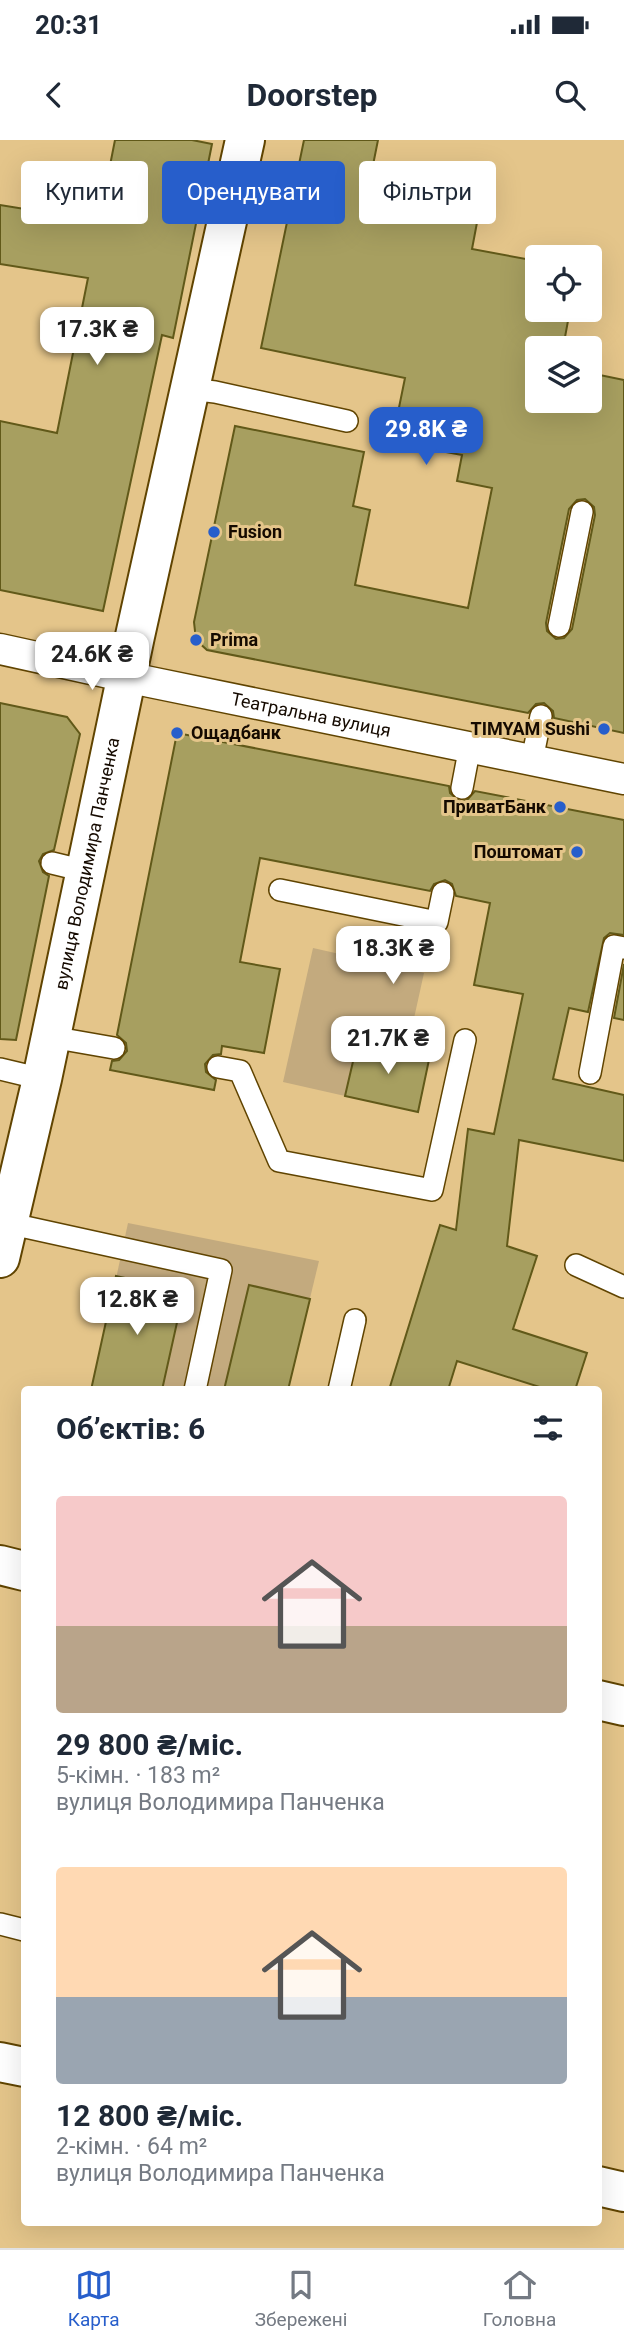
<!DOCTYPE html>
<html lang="uk">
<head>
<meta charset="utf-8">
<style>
	:root { --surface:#fff; --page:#f2f2f3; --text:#1f2937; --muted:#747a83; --line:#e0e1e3; --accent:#275ecb }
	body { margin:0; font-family:Roboto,sans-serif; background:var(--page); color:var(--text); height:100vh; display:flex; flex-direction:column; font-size:26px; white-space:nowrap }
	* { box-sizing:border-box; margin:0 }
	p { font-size:23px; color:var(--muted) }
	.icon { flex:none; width:38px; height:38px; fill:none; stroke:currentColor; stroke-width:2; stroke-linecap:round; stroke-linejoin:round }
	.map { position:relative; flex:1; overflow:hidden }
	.side { position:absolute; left:21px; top:1246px; width:581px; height:840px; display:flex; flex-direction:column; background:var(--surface); border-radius:7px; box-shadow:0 7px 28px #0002 }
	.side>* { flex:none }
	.hud { position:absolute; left:21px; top:21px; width:583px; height:63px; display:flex; gap:14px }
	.tools { position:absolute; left:525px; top:105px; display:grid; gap:14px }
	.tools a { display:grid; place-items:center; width:77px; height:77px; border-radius:7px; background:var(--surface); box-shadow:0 7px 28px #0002; font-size:35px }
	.price { position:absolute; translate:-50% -60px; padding:0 16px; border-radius:14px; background:#fff; color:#222; font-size:23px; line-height:46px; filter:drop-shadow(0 2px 4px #0008) }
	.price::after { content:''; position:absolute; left:50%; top:42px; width:21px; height:16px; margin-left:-10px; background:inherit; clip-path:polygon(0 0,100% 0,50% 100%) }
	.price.on { background:var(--accent); color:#fff }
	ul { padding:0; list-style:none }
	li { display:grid; align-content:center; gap:14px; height:371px; padding:0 35px }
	li span { display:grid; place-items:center; height:217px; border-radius:7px; color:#555 }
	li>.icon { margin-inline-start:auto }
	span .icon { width:126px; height:126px; fill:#fffc; stroke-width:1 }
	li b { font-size:30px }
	h2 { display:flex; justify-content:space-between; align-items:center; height:84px; padding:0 35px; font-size:30px }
	.chip { padding:0 24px; border-radius:7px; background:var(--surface); box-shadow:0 7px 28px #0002; font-size:24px; line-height:63px }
	.chip.on { background:var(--accent); color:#fff }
	.status { display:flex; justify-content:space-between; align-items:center; height:49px; padding:0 35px; background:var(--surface); direction:ltr }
	.status svg { height:19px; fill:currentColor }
	header { display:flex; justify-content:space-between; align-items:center; height:91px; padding:0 35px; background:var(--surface); font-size:32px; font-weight:700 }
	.menu { display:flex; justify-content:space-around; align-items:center; height:98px; border-top:2px solid var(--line); background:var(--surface); font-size:19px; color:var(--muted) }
	.menu a { display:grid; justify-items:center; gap:4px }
	.menu .on { color:var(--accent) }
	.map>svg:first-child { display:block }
</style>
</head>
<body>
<div class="status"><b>20:31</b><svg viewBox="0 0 49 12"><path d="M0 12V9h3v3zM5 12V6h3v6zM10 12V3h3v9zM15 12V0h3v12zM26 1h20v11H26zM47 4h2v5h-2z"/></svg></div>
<header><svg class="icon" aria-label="back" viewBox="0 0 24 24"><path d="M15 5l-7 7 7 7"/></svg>Doorstep<svg class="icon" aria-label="search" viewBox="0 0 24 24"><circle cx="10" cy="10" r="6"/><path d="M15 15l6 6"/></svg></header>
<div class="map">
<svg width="624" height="2108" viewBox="0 0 624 2108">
	<rect width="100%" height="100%" fill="#e4c58a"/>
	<g fill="#c3aa7e">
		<path d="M313 808 424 833 407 910 358 900 345 956 283 942Z"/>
		<path d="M128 1083 319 1121 288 1249 92 1250Z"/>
	</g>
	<g fill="#a79f60" stroke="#615919" stroke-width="2" fill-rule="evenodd">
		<path d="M115 0H192L212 4 173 198 162 195 103 471 0 450V281L57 293 88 138 0 124V65L99 81Z"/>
		<path d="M304 0H378L368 50 479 72 472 109 537 121V170H570L563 208H537V261H590V233L624 240V593L554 578 553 571 544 563 536 564 528 573 207 510 196 500 194 482 235 286 364 312 353 366 370 370 355 445 468 468 492 348 457 341 462 315 392 302 405 238 261 208ZM585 359 594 367 595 375 572 489 564 498 556 499 547 491 546 483 569 369 577 360Z"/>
		<path d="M0 563 67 577 80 594 54 710 43 714 39 721 43 732 49 736 16 900 0 899Z"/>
		<path d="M177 593 449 646 450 653 459 661 467 660 475 651 624 680V795L610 793 604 798 588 872 569 868 553 939 624 955V1021L519 1000 507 1106 537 1116 513 1189 587 1213 575 1250H549L457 1221 448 1250H389L440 1085 456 1090 468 989 494 994 523 854 474 845 490 763 456 756 452 744 445 740 434 744 430 751 260 718 240 822 280 829 264 913 222 906 221 914 213 915 205 924 206 932 216 940 214 950 110 930 112 921 119 920 127 911 126 903 117 895Z"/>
		<path d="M624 824V880L614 878Z"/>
		<path d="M358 900 430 915 418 972 345 956Z"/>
		<path d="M116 1136 184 1151 162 1250H91Z"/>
		<path d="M249 1145 310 1159 288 1250H224Z"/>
	</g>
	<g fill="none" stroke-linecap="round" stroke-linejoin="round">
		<defs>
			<g id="service">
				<path d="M190 249 215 252 347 281"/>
				<path d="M559 486 582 372"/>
				<path d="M532 620 541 576"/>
				<path d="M462 648 470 606"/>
				<path d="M52 723 85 731"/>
				<path d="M280 750 437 782 443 753"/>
				<path d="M51 897 114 908"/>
				<path d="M218 927 240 931 279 1021 432 1050 465 900"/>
				<path d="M0 929 42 939"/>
				<path d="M590 933 614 806 624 808"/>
				<path d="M7 1083 221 1130 195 1250"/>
				<path d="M576 1125 624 1147"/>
				<path d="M339 1250 355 1180"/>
				<path d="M0 1784 24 1790"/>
			</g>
			<g id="pedestrian">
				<path id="s1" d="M0 509 150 542 624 639"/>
			</g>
			<g id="minor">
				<path d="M0 1425 24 1431"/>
				<path d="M598 1560 624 1566"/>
				<path d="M0 1922 24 1927"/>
				<path d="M598 2046 624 2052"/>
			</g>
			<g id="tertiary">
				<path id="s2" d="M0 1118 42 939 135 496 245 0"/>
			</g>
		</defs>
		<use href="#service" stroke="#604401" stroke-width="24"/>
		<use href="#pedestrian" stroke="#604401" stroke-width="33"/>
		<use href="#minor" stroke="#604401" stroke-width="42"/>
		<use href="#tertiary" stroke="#604401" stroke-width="42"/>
		<use href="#service" stroke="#fff" stroke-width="21"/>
		<use href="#pedestrian" stroke="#fff" stroke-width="30"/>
		<use href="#minor" stroke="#fff" stroke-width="38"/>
		<use href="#tertiary" stroke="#fff" stroke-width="38"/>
	</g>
	<g fill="#275ecb" stroke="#e4c58a" stroke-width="2.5">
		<circle cx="214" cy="392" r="7"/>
		<circle cx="196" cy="500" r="7"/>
		<circle cx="604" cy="589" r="7"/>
		<circle cx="177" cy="593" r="7"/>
		<circle cx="560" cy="667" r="7"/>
		<circle cx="577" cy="712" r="7"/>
	</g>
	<g text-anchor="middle" stroke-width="6" stroke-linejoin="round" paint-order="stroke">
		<g font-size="18" font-weight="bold" fill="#150a00" stroke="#e4c58a" text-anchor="start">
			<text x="228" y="398">Fusion</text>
			<text x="210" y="506">Prima</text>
			<text x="590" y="595" text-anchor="end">TIMYAM Sushi</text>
			<text x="191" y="599">Ощадбанк</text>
			<text x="546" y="673" text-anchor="end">ПриватБанк</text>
			<text x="563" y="718" text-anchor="end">Поштомат</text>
		</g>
		<g font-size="18" fill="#150a00" stroke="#e4c58a">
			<text dy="6" stroke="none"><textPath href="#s1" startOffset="318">Театральна вулиця</textPath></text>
			<text dy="6" stroke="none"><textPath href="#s2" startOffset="404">вулиця Володимира Панченка</textPath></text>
		</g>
	</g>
</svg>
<div class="tools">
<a><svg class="icon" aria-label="locate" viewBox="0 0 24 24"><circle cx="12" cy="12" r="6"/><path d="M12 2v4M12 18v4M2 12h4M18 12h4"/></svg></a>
<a><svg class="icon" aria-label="layers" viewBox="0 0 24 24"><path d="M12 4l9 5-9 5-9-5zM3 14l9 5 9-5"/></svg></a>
</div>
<b class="price" style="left:97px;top:227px">17.3K ₴</b>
<b class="price on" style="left:426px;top:327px">29.8K ₴</b>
<b class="price" style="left:92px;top:552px">24.6K ₴</b>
<b class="price" style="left:393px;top:846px">18.3K ₴</b>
<b class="price" style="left:388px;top:936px">21.7K ₴</b>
<b class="price" style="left:137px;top:1197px">12.8K ₴</b>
<div class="hud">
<a class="chip">Купити</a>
<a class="chip on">Орендувати</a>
<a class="chip">Фільтри</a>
</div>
<section class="side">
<h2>Об’єктів: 6<svg class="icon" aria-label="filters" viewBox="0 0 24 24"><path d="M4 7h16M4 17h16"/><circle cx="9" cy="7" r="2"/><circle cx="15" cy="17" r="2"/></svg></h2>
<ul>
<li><span style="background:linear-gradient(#f6c9c9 60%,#b9a48a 0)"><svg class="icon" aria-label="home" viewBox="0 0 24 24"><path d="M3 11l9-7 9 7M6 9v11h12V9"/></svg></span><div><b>29 800 ₴/міс.</b><p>5-кімн. · 183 m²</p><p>вулиця Володимира Панченка</p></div></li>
<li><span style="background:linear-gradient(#ffd9b3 60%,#9aa5b1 0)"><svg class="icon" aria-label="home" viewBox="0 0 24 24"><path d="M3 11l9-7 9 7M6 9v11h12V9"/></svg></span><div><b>12 800 ₴/міс.</b><p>2-кімн. · 64 m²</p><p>вулиця Володимира Панченка</p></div></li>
</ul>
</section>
</div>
<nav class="menu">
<a class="on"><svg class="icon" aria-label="map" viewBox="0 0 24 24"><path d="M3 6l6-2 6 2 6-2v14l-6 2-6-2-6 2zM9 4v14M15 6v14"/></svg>Карта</a>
<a><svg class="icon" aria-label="saved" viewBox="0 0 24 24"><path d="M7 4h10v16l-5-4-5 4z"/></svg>Збережені</a>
<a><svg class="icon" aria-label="home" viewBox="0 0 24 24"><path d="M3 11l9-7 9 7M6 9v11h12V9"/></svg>Головна</a>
</nav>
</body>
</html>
